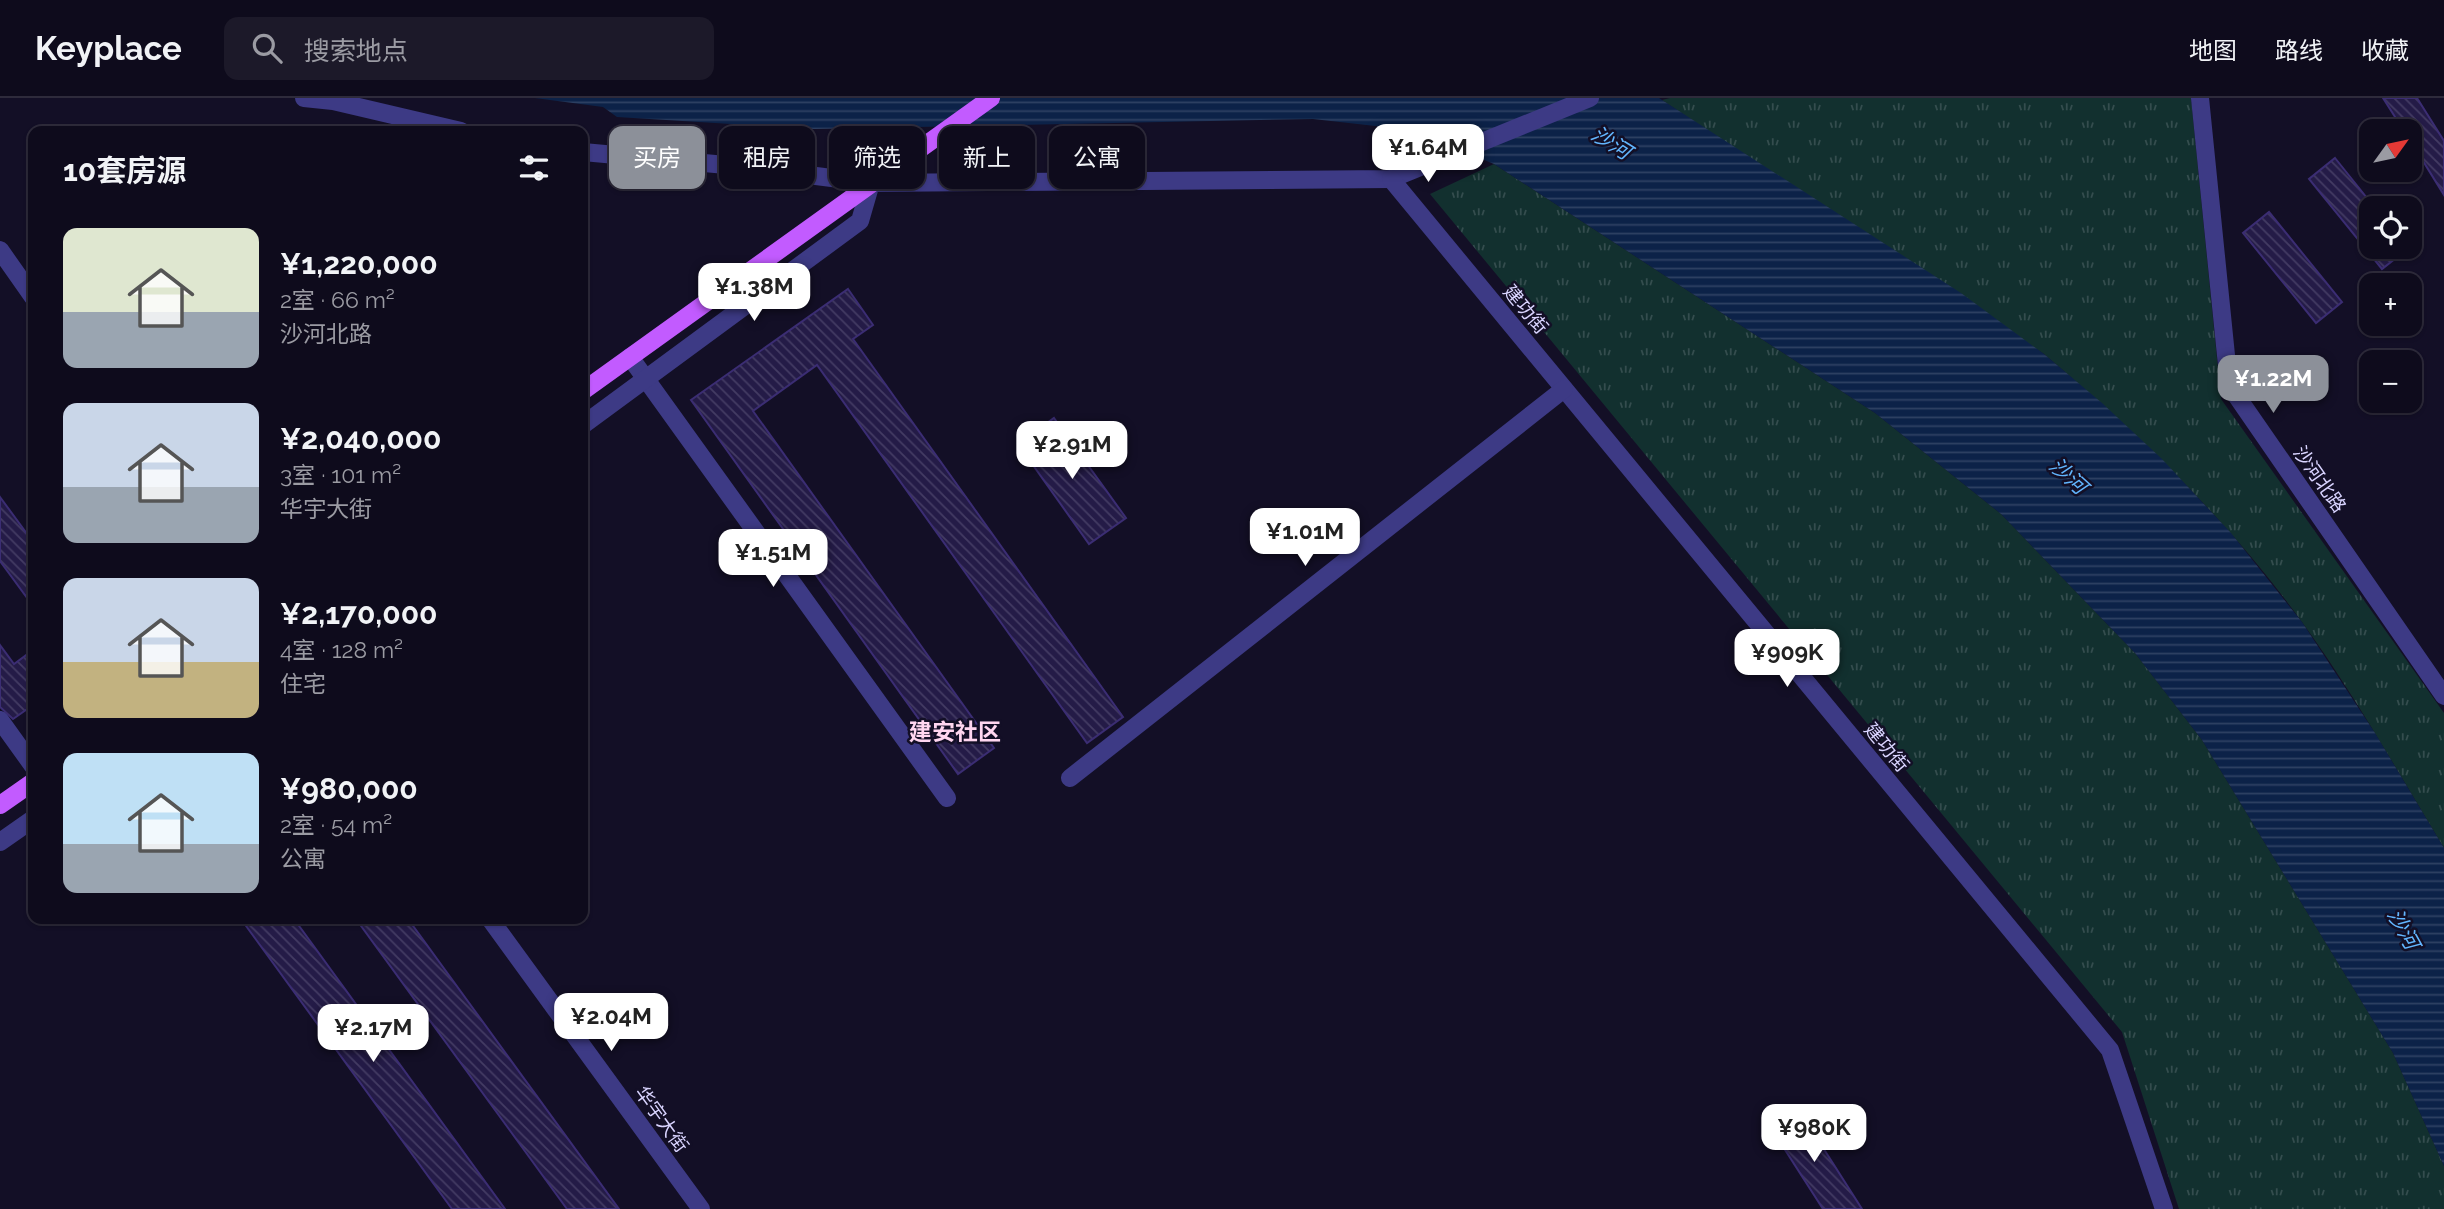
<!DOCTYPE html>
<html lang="zh">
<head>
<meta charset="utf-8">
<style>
	:root { --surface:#0e0b1c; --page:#1c1929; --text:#f1f3f6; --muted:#9b9ba3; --line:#2e2b3b; --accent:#8c9099 }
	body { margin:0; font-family:Raleway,"Noto Sans SC",sans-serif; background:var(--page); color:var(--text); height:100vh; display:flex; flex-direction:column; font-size:26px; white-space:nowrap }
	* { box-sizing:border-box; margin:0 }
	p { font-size:23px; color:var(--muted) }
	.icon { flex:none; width:38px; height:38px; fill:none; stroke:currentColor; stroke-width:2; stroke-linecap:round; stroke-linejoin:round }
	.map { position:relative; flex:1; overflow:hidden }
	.drawer { position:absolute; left:28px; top:28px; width:560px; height:798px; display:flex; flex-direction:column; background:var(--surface); border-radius:14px; box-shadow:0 2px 5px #0004,0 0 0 2px var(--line) }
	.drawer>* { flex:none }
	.guide { position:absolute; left:609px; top:28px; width:665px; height:63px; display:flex; gap:14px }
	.needle { width:46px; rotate:57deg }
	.buttons { position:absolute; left:2359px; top:21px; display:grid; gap:14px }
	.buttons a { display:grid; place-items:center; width:63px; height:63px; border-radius:14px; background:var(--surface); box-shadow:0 2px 5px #0004,0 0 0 2px var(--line); font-size:35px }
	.price { position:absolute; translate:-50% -60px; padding:0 16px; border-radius:14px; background:#fff; color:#222; font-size:23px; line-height:46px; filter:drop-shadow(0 2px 4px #0008) }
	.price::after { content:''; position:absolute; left:50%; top:42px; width:21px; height:16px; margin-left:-10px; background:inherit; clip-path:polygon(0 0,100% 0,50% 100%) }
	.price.active { background:var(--accent); color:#fff }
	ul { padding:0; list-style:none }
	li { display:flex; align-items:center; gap:21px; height:175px; padding:0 35px }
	li span { display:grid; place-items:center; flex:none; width:196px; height:140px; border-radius:14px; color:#555 }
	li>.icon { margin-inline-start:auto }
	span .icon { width:84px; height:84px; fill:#fffc; stroke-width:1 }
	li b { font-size:30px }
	h2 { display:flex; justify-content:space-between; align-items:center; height:84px; padding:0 35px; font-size:30px }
	.chip { padding:0 24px; border-radius:14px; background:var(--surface); box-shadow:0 2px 5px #0004,0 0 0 2px var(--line); font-size:24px; line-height:63px }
	.chip.active { background:var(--accent); color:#fff }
	header { display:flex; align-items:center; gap:42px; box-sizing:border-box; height:98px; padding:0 35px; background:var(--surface); border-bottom:2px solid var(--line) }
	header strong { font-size:33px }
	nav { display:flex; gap:38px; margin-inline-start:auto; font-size:24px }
	.search { width:490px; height:63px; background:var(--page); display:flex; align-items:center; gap:18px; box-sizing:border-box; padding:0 24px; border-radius:14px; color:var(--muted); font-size:26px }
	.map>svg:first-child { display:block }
</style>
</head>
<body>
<header>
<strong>Keyplace</strong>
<div class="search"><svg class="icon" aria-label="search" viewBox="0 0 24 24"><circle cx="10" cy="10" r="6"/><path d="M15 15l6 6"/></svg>搜索地点</div>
<nav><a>地图</a><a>路线</a><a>收藏</a></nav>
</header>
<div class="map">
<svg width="2444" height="1111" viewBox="0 0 2444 1111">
	<defs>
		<pattern id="grass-tufts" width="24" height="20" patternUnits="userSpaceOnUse" patternTransform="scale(1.75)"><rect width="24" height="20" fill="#12302f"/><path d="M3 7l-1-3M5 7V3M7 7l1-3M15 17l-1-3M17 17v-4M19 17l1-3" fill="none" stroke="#344d4e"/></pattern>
		<pattern id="water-rules" width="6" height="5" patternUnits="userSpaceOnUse" patternTransform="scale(1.75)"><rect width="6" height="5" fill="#0c2248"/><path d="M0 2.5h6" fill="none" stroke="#2f4163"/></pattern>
		<pattern id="building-back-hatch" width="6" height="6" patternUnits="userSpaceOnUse" patternTransform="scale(1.75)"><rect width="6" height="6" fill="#241b47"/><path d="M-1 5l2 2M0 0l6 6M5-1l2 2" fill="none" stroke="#433b63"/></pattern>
	</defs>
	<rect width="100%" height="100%" fill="#130f26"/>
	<g fill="url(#grass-tufts)">
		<path d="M1670 0H2191L2221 301 2444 615V750C2398 674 2354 596 2302 524 2229 423 2139 336 2044 256L1662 2Z"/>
		<path d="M1494 66 1875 315 2001 416 2135 555 2202 642 2393 955 2444 1068V1111H2179L2122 934 1430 96Z"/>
	</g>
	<path fill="url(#water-rules)" d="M535 0H1659L1961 195 2044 256 2102 305 2162 361 2231 435 2302 524 2375 635 2444 750V1068L2393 955 2202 642 2135 555 2001 416 1875 315 1494 66 1411 32 1313 21 814 31 617 19 603 9Z"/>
	<g fill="url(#building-back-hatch)" stroke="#3b2d73" stroke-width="2">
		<path d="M2383 0H2417L2444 43V97L2410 42V33H2404Z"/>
		<path d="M2335 60 2371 105V149H2410L2382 171 2309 81Z"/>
		<path d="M2269 114 2342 204 2316 225 2243 135Z"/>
		<path d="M848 191 873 227 853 241 1123 619 1087 645 817 267 753 313 994 650 958 676 691 302Z"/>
		<path d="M1054 320 1126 420 1089 446 1018 346Z"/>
		<path d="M0 399 33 444V508L0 463Z"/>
		<path d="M0 547 14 566 33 552V607L13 621 0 609Z"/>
		<path d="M241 821H294L505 1111H452Z"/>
		<path d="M356 821H408L619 1111H567Z"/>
		<path d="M1799 1012 1862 1111H1823L1771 1030Z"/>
	</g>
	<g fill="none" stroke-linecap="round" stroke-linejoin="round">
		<g stroke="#3d3a85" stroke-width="18">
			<path d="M304 0 333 3 461 33"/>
			<path d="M2200 0 2229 287 2444 598"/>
			<path d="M583 54 737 68 871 85 1391 81 1590 0"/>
			<path d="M1391 81 2110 952 2164 1111"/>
			<path d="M0 152 33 199"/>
			<path d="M630 259 947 700"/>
			<path d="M583 327 860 123 871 85"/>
			<path d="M0 622 33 668"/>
			<path d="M1070 680 1564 291"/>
			<path d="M0 744 33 721"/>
			<path d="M490 821 701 1111"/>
		</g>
		<g stroke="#c25bff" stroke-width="18">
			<path d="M583 293 991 0"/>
			<path d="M0 707 33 684"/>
		</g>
	</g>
	<g text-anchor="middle" stroke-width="5" stroke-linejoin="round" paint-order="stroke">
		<g font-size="19" fill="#d9d4ff" stroke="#130f26">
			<text transform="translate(1526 211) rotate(50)" y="7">建功街</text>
			<text transform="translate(2320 381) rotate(55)" y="7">沙河北路</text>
			<text transform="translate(1887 649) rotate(50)" y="7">建功街</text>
			<text transform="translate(662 1021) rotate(54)" y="7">华宇大街</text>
		</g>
		<g font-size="21" font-style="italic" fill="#62b6ff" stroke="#130f26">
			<text transform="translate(1611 45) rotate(32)" y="7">沙河</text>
			<text transform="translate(2068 378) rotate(42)" y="7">沙河</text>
			<text transform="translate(2403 831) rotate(61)" y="7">沙河</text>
		</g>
		<g font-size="23" font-weight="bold" fill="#ffd6f0" stroke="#130f26">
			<text x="955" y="642">建安社区</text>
		</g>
	</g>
</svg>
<div class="buttons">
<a><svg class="needle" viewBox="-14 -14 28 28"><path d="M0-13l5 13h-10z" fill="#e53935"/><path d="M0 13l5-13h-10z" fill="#9b9ba3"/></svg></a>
<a><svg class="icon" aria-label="locate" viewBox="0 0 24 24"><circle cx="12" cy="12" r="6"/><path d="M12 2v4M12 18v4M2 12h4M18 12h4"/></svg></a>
<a>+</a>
<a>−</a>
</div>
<b class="price" style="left:1428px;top:86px">¥1.64M</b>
<b class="price" style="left:754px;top:225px">¥1.38M</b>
<b class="price active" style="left:2273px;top:317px">¥1.22M</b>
<b class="price" style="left:1072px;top:383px">¥2.91M</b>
<b class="price" style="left:1305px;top:470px">¥1.01M</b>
<b class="price" style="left:773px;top:491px">¥1.51M</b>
<b class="price" style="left:1787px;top:591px">¥909K</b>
<b class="price" style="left:611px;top:955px">¥2.04M</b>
<b class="price" style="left:373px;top:966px">¥2.17M</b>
<b class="price" style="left:1814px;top:1066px">¥980K</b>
<div class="guide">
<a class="chip active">买房</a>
<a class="chip">租房</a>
<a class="chip">筛选</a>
<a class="chip">新上</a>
<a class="chip">公寓</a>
</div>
<section class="drawer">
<h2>10套房源<svg class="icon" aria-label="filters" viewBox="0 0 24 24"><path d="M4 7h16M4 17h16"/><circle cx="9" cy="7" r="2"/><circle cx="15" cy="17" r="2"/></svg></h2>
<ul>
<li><span style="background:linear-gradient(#dfe7d0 60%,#9aa5b1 0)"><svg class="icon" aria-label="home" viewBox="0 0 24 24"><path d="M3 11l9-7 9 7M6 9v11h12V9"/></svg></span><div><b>¥1,220,000</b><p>2室 · 66 m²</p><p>沙河北路</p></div></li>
<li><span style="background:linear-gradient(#c9d6e8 60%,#9aa5b1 0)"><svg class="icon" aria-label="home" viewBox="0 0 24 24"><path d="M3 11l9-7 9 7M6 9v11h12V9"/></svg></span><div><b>¥2,040,000</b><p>3室 · 101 m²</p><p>华宇大街</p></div></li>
<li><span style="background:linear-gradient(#c9d6e8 60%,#c2b280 0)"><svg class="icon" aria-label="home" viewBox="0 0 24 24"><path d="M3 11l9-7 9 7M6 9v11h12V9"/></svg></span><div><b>¥2,170,000</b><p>4室 · 128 m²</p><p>住宅</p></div></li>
<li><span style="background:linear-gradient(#bfe0f5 65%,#9aa5b1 0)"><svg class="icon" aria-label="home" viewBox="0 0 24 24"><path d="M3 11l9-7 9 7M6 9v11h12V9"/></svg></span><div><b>¥980,000</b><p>2室 · 54 m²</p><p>公寓</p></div></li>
</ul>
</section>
</div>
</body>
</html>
